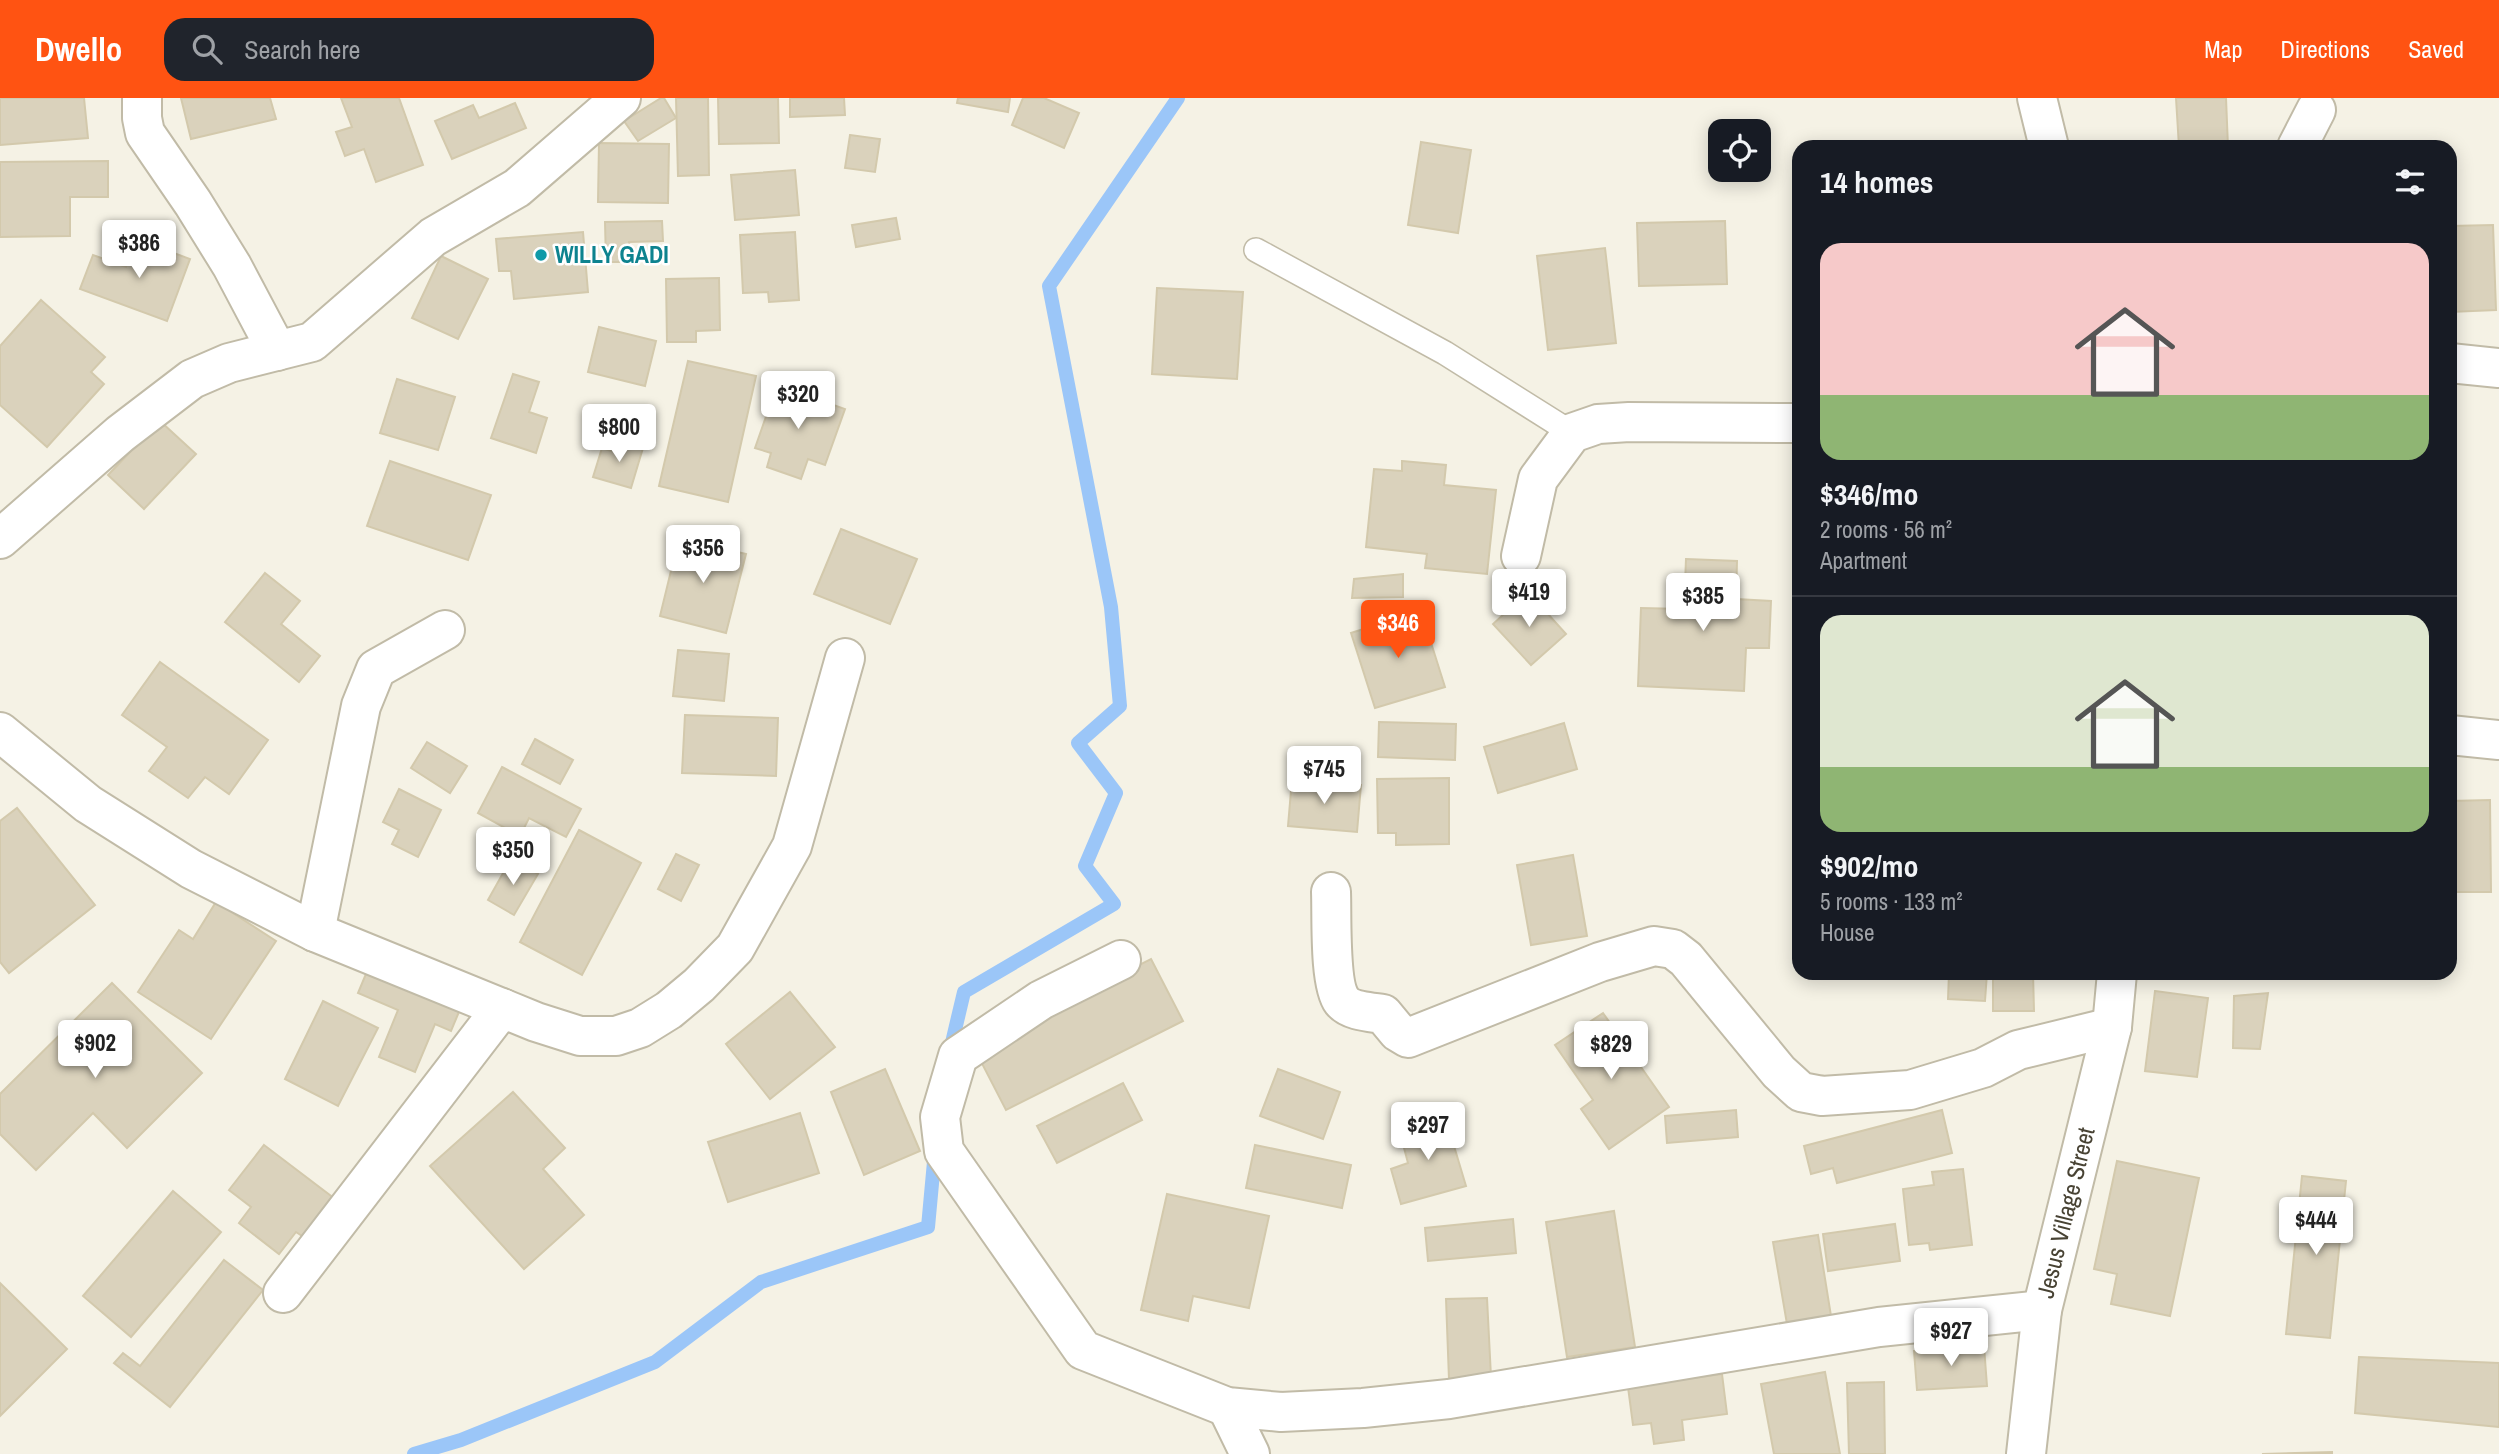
<!DOCTYPE html>
<html lang="en">
<head>
<meta charset="utf-8">
<style>
	:root { --surface:#171b24; --page:#20242c; --text:#f1f3f6; --muted:#9ea1a6; --line:#363941; --accent:#ff5312 }
	body { margin:0; font-family:"Archivo Narrow",sans-serif; background:var(--page); color:var(--text); height:100vh; display:flex; flex-direction:column; font-size:26px; white-space:nowrap }
	* { box-sizing:border-box; margin:0 }
	p { font-size:23px; color:var(--muted) }
	.icon { flex:none; width:38px; height:38px; fill:none; stroke:currentColor; stroke-width:2; stroke-linecap:round; stroke-linejoin:round }
	.map { position:relative; flex:1; overflow:hidden }
	.panel { position:absolute; left:1792px; top:42px; width:665px; height:840px; display:flex; flex-direction:column; background:var(--surface); border-radius:21px; box-shadow:0 4px 18px #0003 }
	.panel>* { flex:none }
	.fabs { position:absolute; left:1708px; top:21px; display:grid; gap:14px }
	.fabs a { display:grid; place-items:center; width:63px; height:63px; border-radius:14px; background:var(--surface); box-shadow:0 4px 18px #0003; font-size:35px }
	.price { position:absolute; translate:-50% -60px; padding:0 16px; border-radius:7px; background:#fff; color:#222; font-size:23px; line-height:46px; filter:drop-shadow(0 2px 4px #0008) }
	.price::after { content:''; position:absolute; left:50%; top:42px; width:21px; height:16px; margin-left:-10px; background:inherit; clip-path:polygon(0 0,100% 0,50% 100%) }
	.price.current { background:var(--accent); color:#fff }
	ul { padding:0; list-style:none }
	li { display:grid; align-content:center; gap:14px; height:371px; padding:0 28px }
	li+li { border-top:2px solid var(--line) }
	li span { display:grid; place-items:center; height:217px; border-radius:21px; color:#555 }
	li>.icon { margin-inline-start:auto }
	span .icon { width:126px; height:126px; fill:#fffc; stroke-width:1 }
	li b { font-size:30px }
	h2 { display:flex; justify-content:space-between; align-items:center; height:84px; padding:0 28px; font-size:30px }
	header { display:flex; align-items:center; gap:42px; box-sizing:border-box; height:98px; padding:0 35px; background:var(--accent); color:#fff }
	header strong { font-size:33px }
	nav { display:flex; gap:38px; margin-inline-start:auto; font-size:24px }
	.search { width:490px; height:63px; background:var(--page); display:flex; align-items:center; gap:18px; box-sizing:border-box; padding:0 24px; border-radius:21px; color:var(--muted); font-size:26px }
	.map>svg:first-child { display:block }
</style>
</head>
<body>
<header>
<strong>Dwello</strong>
<div class="search"><svg class="icon" aria-label="search" viewBox="0 0 24 24"><circle cx="10" cy="10" r="6"/><path d="M15 15l6 6"/></svg>Search here</div>
<nav><a>Map</a><a>Directions</a><a>Saved</a></nav>
</header>
<div class="map">
<svg width="2499" height="1356" viewBox="0 0 2499 1356">
	<rect width="100%" height="100%" fill="#f5f2e5"/>
	<g fill="none" stroke-linecap="round" stroke-linejoin="round">
		<g stroke="#9bc6f8" stroke-width="14">
			<path d="M950 953 964 894 1114 806 1085 768 1116 695 1078 645 1120 608 1111 509 1049 188 1178 0"/>
			<path d="M414 1356 461 1342 655 1264 761 1184 928 1129 935 1053"/>
		</g>
	</g>
	<g fill="#dad2bc" stroke="#d3c9ac" stroke-width="2">
		<path d="M0 0H84L88 40 0 47Z"/>
		<path d="M181 0H270L276 21 191 41Z"/>
		<path d="M341 0H399L423 67 376 84 364 51 345 58 336 34 352 29Z"/>
		<path d="M661 0H664L676 20 638 43 624 23Z"/>
		<path d="M676 0H708L709 77 678 78Z"/>
		<path d="M718 0H778L779 45 719 46Z"/>
		<path d="M790 0H844L845 17 790 19Z"/>
		<path d="M958 0H1010L1008 14 957 5Z"/>
		<path d="M1023 0H1044L1079 15 1064 50 1012 27Z"/>
		<path d="M2176 0H2226L2228 49H2179Z"/>
		<path d="M515 5 526 30 452 61 435 23 473 7 479 20Z"/>
		<path d="M850 37 880 41 875 74 845 70Z"/>
		<path d="M1421 44 1471 52 1458 135 1408 127Z"/>
		<path d="M599 45 669 46 668 105 598 104Z"/>
		<path d="M108 63V99H70V138L0 139V64Z"/>
		<path d="M795 72 799 117 735 122 731 77Z"/>
		<path d="M896 120 900 141 856 149 852 127Z"/>
		<path d="M662 123 663 143 629 144 630 164H606L605 124Z"/>
		<path d="M1725 123 1727 186 1639 188 1637 125Z"/>
		<path d="M2493 127 2496 212 2450 214V128Z"/>
		<path d="M583 134 588 194 514 201 511 173H499L496 141Z"/>
		<path d="M795 134 799 202 769 204 768 194 743 195 740 137Z"/>
		<path d="M136 141 190 161 167 223 80 191 93 157 126 169Z"/>
		<path d="M1605 150 1616 245 1548 252 1537 158Z"/>
		<path d="M441 158 488 181 458 241 412 220Z"/>
		<path d="M719 180 720 232 696 233V244H667L666 181Z"/>
		<path d="M1157 190 1243 194 1237 281 1152 276Z"/>
		<path d="M41 202 105 259 91 274 104 286 47 349 0 307V248Z"/>
		<path d="M599 229 656 243 645 288 588 274Z"/>
		<path d="M688 263 756 278 728 404 659 388Z"/>
		<path d="M513 276 539 284 529 314 547 320 536 355 491 340Z"/>
		<path d="M397 281 455 299 438 352 380 335Z"/>
		<path d="M777 287 845 311 825 367 808 361 801 381 767 369 771 355 755 350Z"/>
		<path d="M160 323 196 356 144 411 108 377Z"/>
		<path d="M615 341 643 350 631 390 593 379 602 350 611 353Z"/>
		<path d="M390 363 491 397 468 462 367 428Z"/>
		<path d="M1402 363 1446 367 1444 387 1496 392 1487 476 1425 470 1427 456 1366 449 1374 371 1402 373Z"/>
		<path d="M841 431 917 461 890 526 814 496Z"/>
		<path d="M679 440 746 456 726 535 660 518Z"/>
		<path d="M1686 461 1737 463 1736 501 1771 503 1769 550H1746L1744 593 1638 588 1641 510 1684 511Z"/>
		<path d="M265 475 300 503 281 526 320 558 299 584 225 524Z"/>
		<path d="M1403 476V499L1352 500 1354 481Z"/>
		<path d="M1528 494 1566 536 1531 567 1493 526Z"/>
		<path d="M1421 513 1445 589 1375 610 1351 535Z"/>
		<path d="M678 552 729 556 724 603 673 598Z"/>
		<path d="M160 564 268 642 229 696 205 679 188 700 149 673 167 649 122 617Z"/>
		<path d="M685 617 778 620 776 678 682 675Z"/>
		<path d="M1379 624 1456 626 1455 662 1378 659Z"/>
		<path d="M1564 625 1577 671 1498 695 1484 649Z"/>
		<path d="M535 641 573 662 560 686 522 666Z"/>
		<path d="M427 644 467 668 450 695 411 670Z"/>
		<path d="M502 669 581 711 566 739 529 720 520 738 478 715Z"/>
		<path d="M1449 680V746L1396 747V735H1378L1377 681Z"/>
		<path d="M1292 681 1361 687 1357 734 1288 728Z"/>
		<path d="M399 691 441 712 418 759 392 746 399 732 383 724Z"/>
		<path d="M2490 702 2491 794H2450V703Z"/>
		<path d="M17 710 95 807 9 875 0 864V723Z"/>
		<path d="M579 732 641 765 582 877 520 844Z"/>
		<path d="M676 756 699 767 681 803 658 791Z"/>
		<path d="M1573 757 1587 838 1531 847 1517 767Z"/>
		<path d="M511 761 538 776 514 817 488 802Z"/>
		<path d="M216 804 276 843 211 941 138 894 179 832 193 841Z"/>
		<path d="M1151 861 1183 923 1006 1012 974 950Z"/>
		<path d="M368 871 461 909 451 933 435 926 415 974 379 959 398 912 358 895Z"/>
		<path d="M1949 875H1987L1985 903 1948 901Z"/>
		<path d="M1993 875H2033L2034 913H1993Z"/>
		<path d="M112 885 202 975 127 1050 93 1015 36 1072 0 1036V996Z"/>
		<path d="M2155 893 2208 900 2197 979 2145 973Z"/>
		<path d="M790 894 835 949 770 1001 726 946Z"/>
		<path d="M2268 895 2260 951 2233 950 2234 898Z"/>
		<path d="M323 903 378 930 338 1008 285 981Z"/>
		<path d="M1603 915 1669 1009 1609 1051 1581 1011 1593 1002 1555 947Z"/>
		<path d="M885 971 920 1053 864 1077 831 994Z"/>
		<path d="M1278 971 1340 994 1323 1041 1260 1018Z"/>
		<path d="M1123 985 1142 1022 1057 1065 1037 1028Z"/>
		<path d="M513 994 565 1050 543 1071 584 1117 524 1171 430 1068Z"/>
		<path d="M1736 1012 1738 1039 1667 1045 1665 1018Z"/>
		<path d="M1942 1012 1952 1055 1837 1085 1833 1070 1811 1076 1804 1048Z"/>
		<path d="M800 1015 819 1075 728 1104 708 1044Z"/>
		<path d="M1445 1018 1466 1088 1401 1106 1391 1071 1408 1065 1399 1031Z"/>
		<path d="M264 1047 335 1101 305 1140 296 1134 279 1156 239 1125 251 1109 229 1092Z"/>
		<path d="M1255 1047 1351 1067 1342 1110 1246 1090Z"/>
		<path d="M2117 1063 2199 1080 2170 1218 2111 1206 2117 1176 2094 1171Z"/>
		<path d="M1963 1071 1972 1147 1930 1152 1929 1145 1909 1147 1903 1091 1934 1087 1932 1074Z"/>
		<path d="M2302 1078 2346 1083 2330 1240 2286 1236Z"/>
		<path d="M173 1093 221 1134 131 1239 83 1198Z"/>
		<path d="M1167 1096 1269 1118 1249 1210 1193 1198 1188 1223 1141 1212Z"/>
		<path d="M1614 1113 1635 1249 1567 1259 1546 1124Z"/>
		<path d="M1513 1121 1516 1155 1428 1163 1425 1130Z"/>
		<path d="M1895 1126 1900 1163 1828 1173 1823 1136Z"/>
		<path d="M1818 1137 1831 1218 1787 1226 1773 1144Z"/>
		<path d="M224 1162 263 1192 170 1309 114 1265 123 1255 140 1268Z"/>
		<path d="M0 1185 67 1251 0 1318Z"/>
		<path d="M1487 1200 1491 1279 1449 1281 1446 1201Z"/>
		<path d="M1984 1248 1987 1288 1917 1292 1914 1253Z"/>
		<path d="M2359 1259 2499 1265V1329L2355 1315Z"/>
		<path d="M1825 1274 1840 1356H1774L1761 1286Z"/>
		<path d="M1722 1276 1727 1316 1682 1322 1684 1342 1654 1346 1651 1325 1633 1327 1628 1289Z"/>
		<path d="M1884 1284 1885 1356H1849L1847 1285Z"/>
		<path d="M2332 1354V1356H2262Z"/>
	</g>
	<g fill="none" stroke-linecap="round" stroke-linejoin="round">
		<defs>
			<path id="service" d="M1256 152 1445 255 1572 335"/>
			<g id="minor">
				<path d="M142 0V20L145 35 193 105 232 168 277 253"/>
				<path d="M2037 0 2049 49"/>
				<path d="M2297 49 2316 12"/>
				<path d="M2450 265 2499 270"/>
				<path d="M0 441 120 336 192 281 229 265 312 244 433 139 517 90 621 0"/>
				<path d="M1521 458 1538 381 1572 335 1598 326 1629 324 1799 325"/>
				<path d="M0 634 88 706 191 771 315 834 536 924 580 938H616L640 930 669 912 699 887 735 850 792 748 845 560"/>
				<path d="M2450 637 2499 642"/>
				<path d="M1331 794C1332 817 1329 886 1342 903 1350 913 1370 914 1383 916L1398 934 1408 940 1600 864 1654 848 1673 851 1686 861 1779 974 1801 994 1822 998 1910 992 1983 970 2018 952 2112 929"/>
				<path d="M315 834 361 608 376 571 445 532"/>
				<path d="M1121 862 1041 902 958 958 940 1019 944 1053 1083 1252 1227 1309 1281 1314 1363 1310 1449 1301 1879 1229 2042 1212"/>
				<path d="M283 1195 502 910"/>
				<path d="M1227 1309 1250 1356"/>
				<path id="s1" d="M2026 1356 2042 1212 2112 929 2117 875"/>
			</g>
		</defs>
		<use href="#service" stroke="#c1bba7" stroke-width="26"/>
		<use href="#minor" stroke="#c1bba7" stroke-width="42"/>
		<use href="#service" stroke="#fff" stroke-width="23"/>
		<use href="#minor" stroke="#fff" stroke-width="38"/>
	</g>
	<circle fill="#0f9aa8" stroke="#fff" stroke-width="2.5" cx="541" cy="157" r="7"/>
	<g text-anchor="middle" stroke-width="5" stroke-linejoin="round" paint-order="stroke">
		<g font-size="24" font-weight="bold" fill="#0d838f" stroke="#fff" text-anchor="start">
			<text x="555" y="165">WILLY GADI</text>
		</g>
		<g font-size="24" fill="#484334" stroke="#fff">
			<text dy="8" stroke="none"><textPath href="#s1" startOffset="245">Jesus Village Street</textPath></text>
		</g>
	</g>
</svg>
<div class="fabs">
<a><svg class="icon" aria-label="locate" viewBox="0 0 24 24"><circle cx="12" cy="12" r="6"/><path d="M12 2v4M12 18v4M2 12h4M18 12h4"/></svg></a>
</div>
<b class="price" style="left:139px;top:182px">$386</b>
<b class="price" style="left:798px;top:333px">$320</b>
<b class="price" style="left:619px;top:366px">$800</b>
<b class="price" style="left:703px;top:487px">$356</b>
<b class="price" style="left:1529px;top:531px">$419</b>
<b class="price" style="left:1703px;top:535px">$385</b>
<b class="price current" style="left:1398px;top:562px">$346</b>
<b class="price" style="left:1324px;top:708px">$745</b>
<b class="price" style="left:513px;top:789px">$350</b>
<b class="price" style="left:95px;top:982px">$902</b>
<b class="price" style="left:1611px;top:983px">$829</b>
<b class="price" style="left:1428px;top:1064px">$297</b>
<b class="price" style="left:2316px;top:1159px">$444</b>
<b class="price" style="left:1951px;top:1270px">$927</b>
<section class="panel">
<h2>14 homes<svg class="icon" aria-label="filters" viewBox="0 0 24 24"><path d="M4 7h16M4 17h16"/><circle cx="9" cy="7" r="2"/><circle cx="15" cy="17" r="2"/></svg></h2>
<ul>
<li><span style="background:linear-gradient(#f6c9c9 70%,#8fb573 0)"><svg class="icon" aria-label="home" viewBox="0 0 24 24"><path d="M3 11l9-7 9 7M6 9v11h12V9"/></svg></span><div><b>$346/mo</b><p>2 rooms · 56 m²</p><p>Apartment</p></div></li>
<li><span style="background:linear-gradient(#dfe7d0 70%,#8fb573 0)"><svg class="icon" aria-label="home" viewBox="0 0 24 24"><path d="M3 11l9-7 9 7M6 9v11h12V9"/></svg></span><div><b>$902/mo</b><p>5 rooms · 133 m²</p><p>House</p></div></li>
</ul>
</section>
</div>
</body>
</html>
